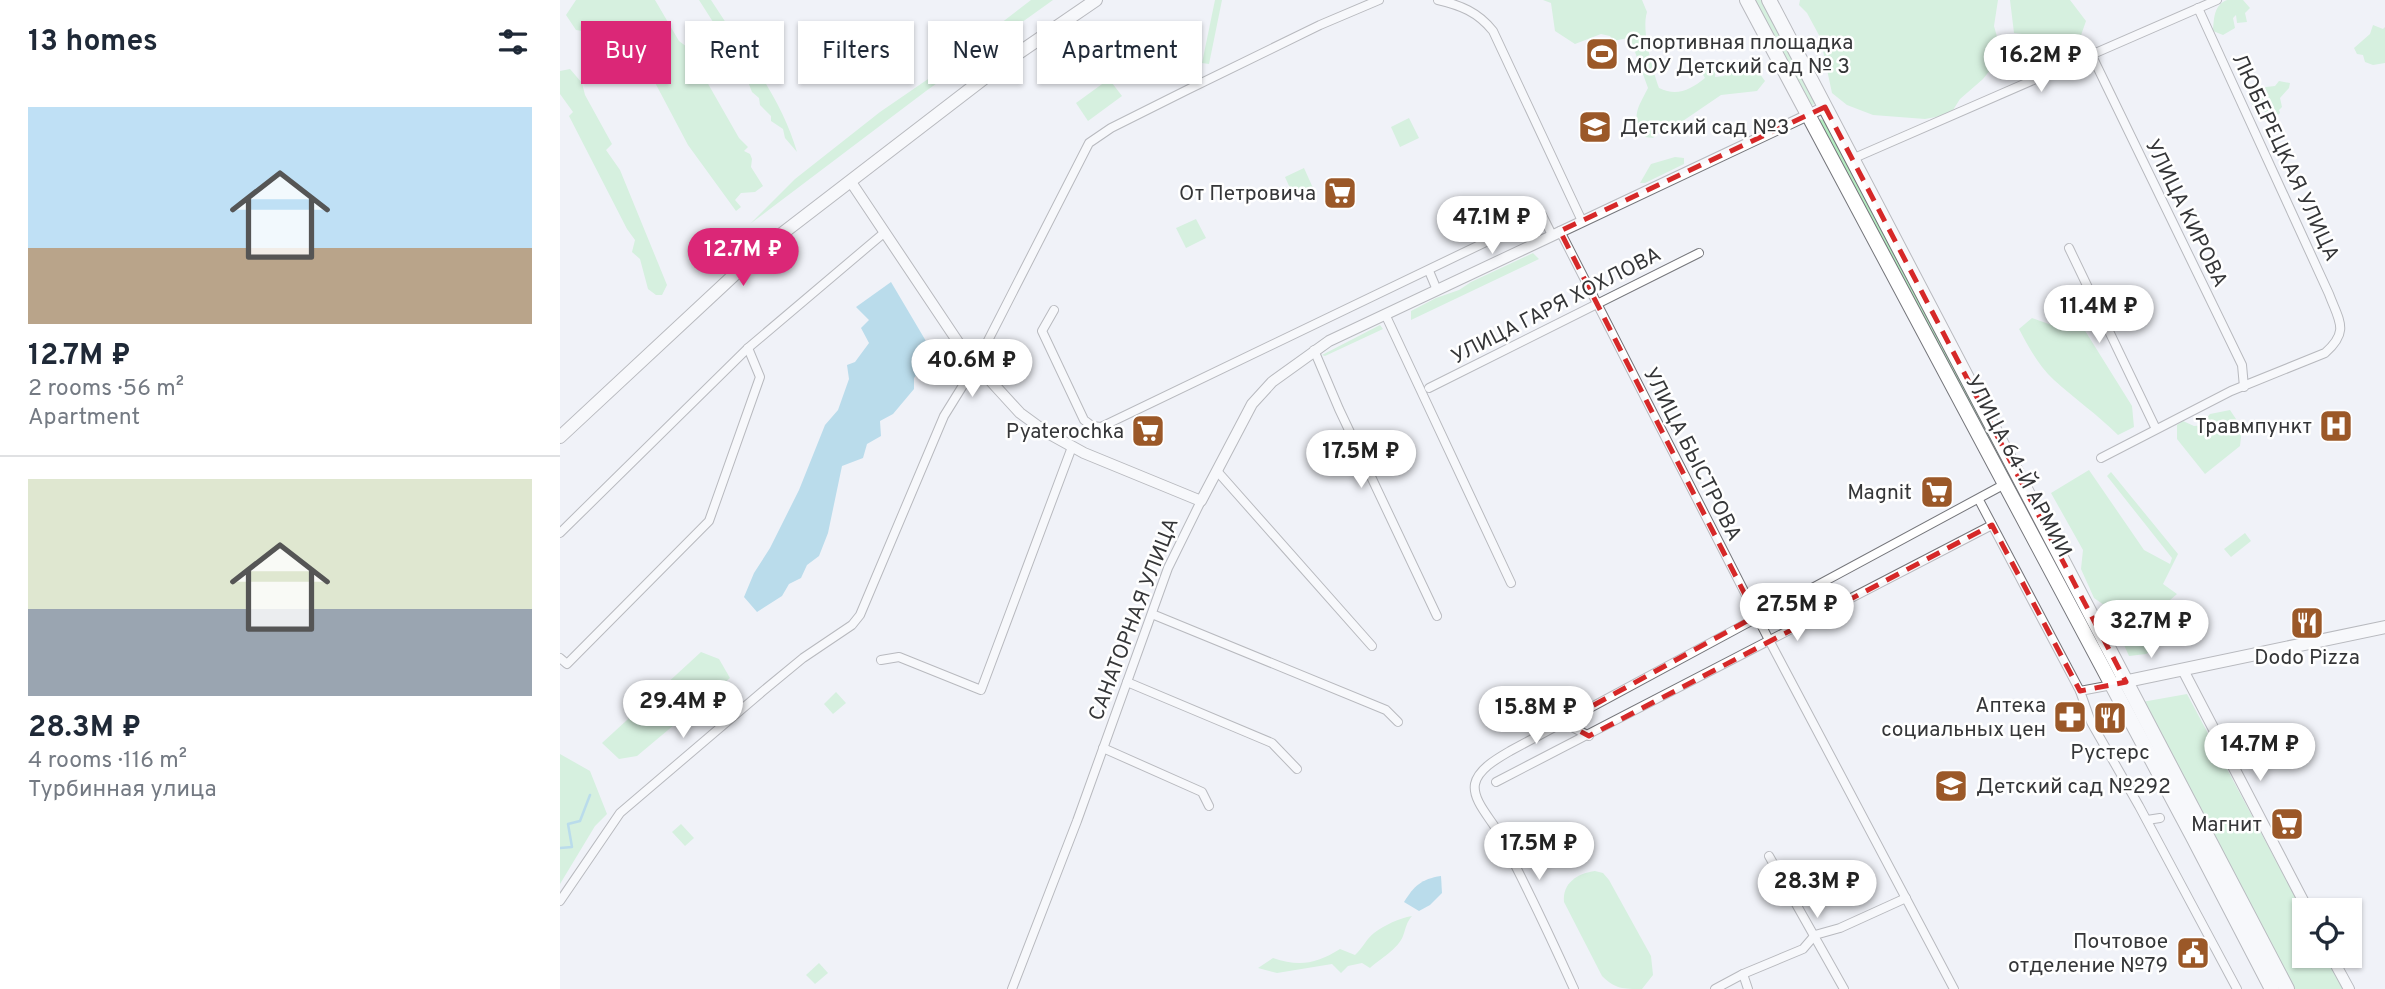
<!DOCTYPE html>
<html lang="en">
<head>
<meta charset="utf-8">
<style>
	:root { --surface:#fff; --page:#f2f2f3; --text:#1f2937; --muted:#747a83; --line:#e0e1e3; --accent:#db2777 }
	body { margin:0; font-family:Overpass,sans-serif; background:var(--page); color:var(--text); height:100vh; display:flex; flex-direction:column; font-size:26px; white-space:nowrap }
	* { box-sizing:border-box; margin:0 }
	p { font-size:23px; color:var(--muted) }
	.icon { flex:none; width:38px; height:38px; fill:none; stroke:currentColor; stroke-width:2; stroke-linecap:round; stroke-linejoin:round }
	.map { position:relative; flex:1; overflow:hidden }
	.sheet { display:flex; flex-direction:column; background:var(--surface); width:560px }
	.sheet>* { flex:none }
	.banner { position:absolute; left:21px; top:21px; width:665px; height:63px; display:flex; gap:14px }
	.controls { position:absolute; left:1732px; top:898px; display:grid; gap:14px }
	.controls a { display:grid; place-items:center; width:70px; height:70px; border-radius:0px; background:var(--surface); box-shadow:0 2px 5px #0004; font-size:35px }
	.price { position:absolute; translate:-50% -60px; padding:0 16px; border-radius:24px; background:#fff; color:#222; font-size:23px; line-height:46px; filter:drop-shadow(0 2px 4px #0008) }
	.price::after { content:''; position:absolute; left:50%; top:42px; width:21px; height:16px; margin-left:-10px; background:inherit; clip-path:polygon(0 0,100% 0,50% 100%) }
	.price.current { background:var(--accent); color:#fff }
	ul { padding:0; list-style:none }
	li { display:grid; align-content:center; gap:14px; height:371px; padding:0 28px }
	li+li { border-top:2px solid var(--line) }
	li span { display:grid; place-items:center; height:217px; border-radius:0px; color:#555 }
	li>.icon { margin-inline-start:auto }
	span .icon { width:126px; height:126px; fill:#fffc; stroke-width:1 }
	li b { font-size:30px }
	h2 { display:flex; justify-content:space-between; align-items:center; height:84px; padding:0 28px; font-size:30px }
	.pill { padding:0 24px; border-radius:0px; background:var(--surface); box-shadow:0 2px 5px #0004; font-size:24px; line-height:63px }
	.pill.current { background:var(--accent); color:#fff }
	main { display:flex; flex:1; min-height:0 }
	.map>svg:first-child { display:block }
</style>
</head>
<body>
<main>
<section class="sheet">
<h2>13 homes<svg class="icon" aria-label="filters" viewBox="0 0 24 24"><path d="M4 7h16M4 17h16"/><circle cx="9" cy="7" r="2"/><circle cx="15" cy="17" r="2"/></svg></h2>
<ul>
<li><span style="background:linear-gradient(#bfe0f5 65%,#b9a48a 0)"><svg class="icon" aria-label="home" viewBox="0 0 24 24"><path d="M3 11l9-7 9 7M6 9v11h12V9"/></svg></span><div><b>12.7M ₽</b><p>2 rooms · 56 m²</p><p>Apartment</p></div></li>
<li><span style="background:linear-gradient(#dfe7d0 60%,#9aa5b1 0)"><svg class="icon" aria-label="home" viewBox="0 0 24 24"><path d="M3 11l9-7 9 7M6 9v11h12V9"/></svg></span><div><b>28.3M ₽</b><p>4 rooms · 116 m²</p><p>Турбинная улица</p></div></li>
</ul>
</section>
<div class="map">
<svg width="1825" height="989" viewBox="0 0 1825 989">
	<rect width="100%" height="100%" fill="#f0f2f8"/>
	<g fill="#b5edc2">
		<path d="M16 0H95L119 41 127 47 179 138 188 147 184 151 190 154 192 159 191 167 203 186 195 192 181 193 175 200 181 207 176 211 128 145 91 75 76 56C55 56 51 43 34 34 29 32 22 31 16 30L6 15Z"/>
		<path d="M139 0H151C182 49 221 96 237 152L225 138 223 129 211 121V116L200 105 199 98 192 92 183 69Z"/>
		<path d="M471 0H493L366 91 190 224 235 179 320 112 371 77Z"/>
		<path d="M655 0H662L649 64 642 63Z"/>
		<path d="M983 0H1082L1087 12C1081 30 1093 71 1099 88 1117 97 1130 90 1145 78L1138 66 1150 61 1156 67 1155 77 1164 76 1176 65 1197 70 1205 81 1197 91 1161 95 1114 127 1101 130 1093 138 1085 137C1070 116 1078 108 1088 88L1075 52 1068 38 1053 41 1050 36 1041 34 1015 44 995 31 991 3Z"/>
		<path d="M1195 0H1201L1255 103 1253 105H1250Z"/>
		<path d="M1240 0H1438L1434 26 1442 55 1423 79 1400 99 1393 110 1381 116 1365 119 1313 115 1287 105 1272 93 1260 37 1247 13 1239 5Z"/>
		<path d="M1450 0H1510L1526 21 1520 38 1491 52 1473 49 1470 35 1454 33Z"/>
		<path d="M1667 0H1683L1690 8 1685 13 1687 22 1677 23 1676 15 1673 18 1675 28 1663 35 1653 31C1654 18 1654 5 1667 0Z"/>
		<path d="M1813 25 1823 29 1825 27V63L1813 65 1805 62 1803 55 1797 54 1794 48 1810 34Z"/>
		<path d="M595 48 609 75 594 83 580 56Z"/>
		<path d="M577 61 586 79 578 83 569 66Z"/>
		<path d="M10 69 22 83 25 95 52 144 46 150 60 170 107 285 102 295H96L88 289 80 259 72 252 75 240 67 229 9 116 13 112 0 94V71Z"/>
		<path d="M549 79 562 96 528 121 516 103Z"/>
		<path d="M1719 81 1730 83 1729 88 1720 98 1722 107 1719 110 1720 113 1718 115 1713 107 1706 112 1695 111 1688 95 1694 83 1699 91 1706 87 1715 86Z"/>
		<path d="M849 118 859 138 840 147 831 127Z"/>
		<path d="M1260 119 1265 121 1555 672 1554 676 1259 122Z"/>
		<path d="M1115 157 1124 158V164L1085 183H1080L1091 164Z"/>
		<path d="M744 168 753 188 734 197 725 177Z"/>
		<path d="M636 219 646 238 626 248 616 228Z"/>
		<path d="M973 253 979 259 851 320V311L876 298 899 290 911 282Z"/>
		<path d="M1472 318 1500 328 1524 329 1572 406 1574 427 1558 435C1538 415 1515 399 1494 380 1479 366 1469 348 1459 329Z"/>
		<path d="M820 325 823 329 765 356 762 355Z"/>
		<path d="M1670 410 1682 428 1680 446 1645 474 1617 439V425L1623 421 1634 426 1646 425 1645 420 1650 414Z"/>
		<path d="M1529 470 1584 550 1610 564 1612 558 1547 476 1551 472 1618 554 1603 584 1617 594 1586 621 1595 649 1586 654 1569 656 1547 607 1534 598 1521 569 1523 550 1491 493Z"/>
		<path d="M1685 533 1691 541 1671 557 1664 549Z"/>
		<path d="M141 652 159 659 170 678 77 756 59 759 42 743Z"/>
		<path d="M276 692 286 703 273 714 264 704Z"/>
		<path d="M1627 694 1745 915V956H1766L1784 989H1733L1582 702Z"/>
		<path d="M0 754 30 771 47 814 35 826 0 884Z"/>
		<path d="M121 824 134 838 125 846 112 832Z"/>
		<path d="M1035 871 1043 873 1049 880 1091 956 1093 975 1082 989C1063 989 1055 989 1042 976L1004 902C1002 883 1018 873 1035 871Z"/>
		<path d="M852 916C846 923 846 928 843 936 838 949 820 959 810 968L802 963 788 966 781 973 772 964 717 973 698 968 713 958C739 967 756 964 780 949L795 955C802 949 807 938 814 933 825 925 839 918 852 916Z"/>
		<path d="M259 963 268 973 255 984 246 975Z"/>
	</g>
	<g fill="#78c1dc">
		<path d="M331 282 373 353 354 378V389L333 414 320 421 321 436 307 444 303 458 282 466 268 533 259 556 247 565 241 578 229 584 222 596 197 612 184 597 194 573 210 548 239 490 265 425 278 410 289 379 287 365 295 362 309 343 301 328 309 320 296 307Z"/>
		<path d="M881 876 882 893 870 905 859 911 844 902C854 886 861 879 881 876Z"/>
	</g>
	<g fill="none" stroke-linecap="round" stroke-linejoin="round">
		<path stroke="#78c1dc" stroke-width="2.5" d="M0 848 12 847 8 824 20 821 30 795"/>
		<defs>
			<g id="minor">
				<path d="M878 0C900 5 918 12 933 31L1022 221"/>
				<path d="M1532 56 1682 365 1684 387"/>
				<path d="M1292 159 1657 0"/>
				<path d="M1000 231 1209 640 1394 989"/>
				<path d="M1509 248 1596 429"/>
				<path d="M869 271 877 290"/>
				<path d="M494 310 482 331 524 420 532 426 541 427 982 215 992 235"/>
				<path d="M825 314 951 583"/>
				<path d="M754 350 779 409 877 616"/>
				<path d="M869 388 1139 253"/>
				<path d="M1541 458 1671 391 1765 353C1790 331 1779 321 1769 294L1638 8"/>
				<path d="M657 471 812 646"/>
				<path d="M1419 500 1520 691"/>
				<path d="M0 533 188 348 325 232"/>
				<path d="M592 614 826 710 838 722"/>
				<path d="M0 658 7 664 149 521 200 377 188 348"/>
				<path d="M321 660 339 657 421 690 512 447"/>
				<path d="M567 682 712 743 737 769"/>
				<path d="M1552 685 1520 691 1531 722 1579 806 1677 989"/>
				<path d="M1003 722 1029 736"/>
				<path d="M543 748 642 792 649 806"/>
				<path d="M936 782 1432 525"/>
				<path d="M1587 820 1600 818"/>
				<path d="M1209 856 1284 989"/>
				<path d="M0 901 60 813 203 691 243 658 292 625 300 615 384 416 415 366 529 143 551 128 627 90 760 25 819 0"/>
				<path d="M1183 974 1188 989"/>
				<path d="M452 989 517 821 608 568 641 501"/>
				<path d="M1014 989C990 936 965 883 938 832 931 819 912 800 915 784 918 769 938 758 950 751L1445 484"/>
				<path d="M1155 989 1183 974 1243 949 1255 935 1280 928 1346 898"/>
			</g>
			<g id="tertiary">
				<path d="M291 182 406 354 460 413 486 432 524 453 641 501 692 404 712 382 769 341 1265 107"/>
				<path d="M1623 670 1748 910"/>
				<path d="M1771 956 1789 989"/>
			</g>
			<g id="secondary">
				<path d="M0 437 202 249 444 63 536 0"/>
				<path d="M1558 683 1825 627"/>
			</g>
			<g id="trunk">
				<path d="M1187 0 1633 837 1712 989"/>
				<path d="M1209 0 1727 989"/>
			</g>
		</defs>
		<use href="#minor" stroke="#74757a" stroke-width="10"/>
		<use href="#tertiary" stroke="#74757a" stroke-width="12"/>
		<use href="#secondary" stroke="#74757a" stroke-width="14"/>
		<use href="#trunk" stroke="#74757a" stroke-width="16"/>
		<use href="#minor" stroke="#fff" stroke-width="8"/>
		<use href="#tertiary" stroke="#fff" stroke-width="10"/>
		<use href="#secondary" stroke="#fff" stroke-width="12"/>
		<use href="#trunk" stroke="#fff" stroke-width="14"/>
	</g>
	<path d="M0 0H1825V989H0ZM1265 107 1566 682 1520 691 1432 525 1029 736 1003 722 1196 616 1000 231Z" fill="#f0f2f8" fill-opacity=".55" fill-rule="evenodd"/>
	<path fill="none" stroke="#d62828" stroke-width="5" stroke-dasharray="14 9" stroke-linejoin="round" d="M1265 107 1566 682 1520 691 1432 525 1029 736 1003 722 1196 616 1000 231Z"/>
	<defs>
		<symbol id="stadium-square" viewBox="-11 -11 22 22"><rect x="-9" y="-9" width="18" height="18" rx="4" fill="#9b5828" stroke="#fff"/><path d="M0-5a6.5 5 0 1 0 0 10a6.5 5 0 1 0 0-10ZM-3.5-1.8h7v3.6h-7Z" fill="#fff"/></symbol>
		<symbol id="school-square" viewBox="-11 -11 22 22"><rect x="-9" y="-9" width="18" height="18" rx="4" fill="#9b5828" stroke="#fff"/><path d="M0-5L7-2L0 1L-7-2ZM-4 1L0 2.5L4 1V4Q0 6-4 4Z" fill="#fff"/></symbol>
		<symbol id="supermarket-square" viewBox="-11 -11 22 22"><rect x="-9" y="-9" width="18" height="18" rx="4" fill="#9b5828" stroke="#fff"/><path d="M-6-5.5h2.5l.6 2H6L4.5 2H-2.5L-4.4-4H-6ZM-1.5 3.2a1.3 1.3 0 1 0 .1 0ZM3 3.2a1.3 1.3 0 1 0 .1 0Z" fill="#fff"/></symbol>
		<symbol id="hospital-square" viewBox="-11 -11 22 22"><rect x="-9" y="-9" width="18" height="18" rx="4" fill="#9b5828" stroke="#fff"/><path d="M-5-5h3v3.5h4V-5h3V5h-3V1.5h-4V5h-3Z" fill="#fff"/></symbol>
		<symbol id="restaurant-square" viewBox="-11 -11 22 22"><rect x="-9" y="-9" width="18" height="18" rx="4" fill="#9b5828" stroke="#fff"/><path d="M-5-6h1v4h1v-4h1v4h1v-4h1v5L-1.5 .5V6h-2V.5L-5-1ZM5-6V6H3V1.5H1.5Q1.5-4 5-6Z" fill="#fff"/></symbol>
		<symbol id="pharmacy-square" viewBox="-11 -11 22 22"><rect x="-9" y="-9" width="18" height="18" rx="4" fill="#9b5828" stroke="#fff"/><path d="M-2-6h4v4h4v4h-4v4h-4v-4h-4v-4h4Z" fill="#fff"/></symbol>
		<symbol id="civic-square" viewBox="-11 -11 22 22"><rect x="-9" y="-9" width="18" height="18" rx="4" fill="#9b5828" stroke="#fff"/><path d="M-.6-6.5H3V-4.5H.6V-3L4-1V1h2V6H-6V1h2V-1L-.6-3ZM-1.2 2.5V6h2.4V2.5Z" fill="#fff"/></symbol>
	</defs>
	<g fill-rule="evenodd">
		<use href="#stadium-square" x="1023" y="35" width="38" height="38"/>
		<use href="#school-square" x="1016" y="108" width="38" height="38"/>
		<use href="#supermarket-square" x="761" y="174" width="38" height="38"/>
		<use href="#hospital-square" x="1757" y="407" width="38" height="38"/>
		<use href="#supermarket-square" x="569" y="412" width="38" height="38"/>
		<use href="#supermarket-square" x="1358" y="473" width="38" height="38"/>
		<use href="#restaurant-square" x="1728" y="604" width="38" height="38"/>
		<use href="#pharmacy-square" x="1491" y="698" width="38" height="38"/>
		<use href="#restaurant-square" x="1531" y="699" width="38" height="38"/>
		<use href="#school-square" x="1372" y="767" width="38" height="38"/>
		<use href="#supermarket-square" x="1708" y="805" width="38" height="38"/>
		<use href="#civic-square" x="1614" y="934" width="38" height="38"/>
	</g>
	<g text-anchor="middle" stroke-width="5" stroke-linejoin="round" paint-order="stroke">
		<g font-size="21" fill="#353638" stroke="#fff" text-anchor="end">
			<text x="1066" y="49" text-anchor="start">Спортивная площадка<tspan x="1066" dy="24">МОУ Детский сад № 3</tspan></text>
			<text x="1060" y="134" text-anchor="start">Детский сад №3</text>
			<text x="756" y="200">От Петровича</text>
			<text x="1752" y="433">Травмпункт</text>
			<text x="564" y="438">Pyaterochka</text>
			<text x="1352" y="499">Magnit</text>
			<text x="1747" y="664" text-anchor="middle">Dodo Pizza</text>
			<text x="1486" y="712">Аптека<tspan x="1486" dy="24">социальных цен</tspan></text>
			<text x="1550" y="759" text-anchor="middle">Рустерс</text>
			<text x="1416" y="793" text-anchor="start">Детский сад №292</text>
			<text x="1702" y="831">Магнит</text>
			<text x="1608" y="948">Почтовое<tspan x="1608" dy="24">отделение №79</tspan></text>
		</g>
		<g font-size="21" fill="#353638" stroke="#fff">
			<text transform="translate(1726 157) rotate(65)" y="7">ЛЮБЕРЕЦКАЯ УЛИЦА</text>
			<text transform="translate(1627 213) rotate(64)" y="7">УЛИЦА КИРОВА</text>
			<text transform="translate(996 305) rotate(-27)" y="7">УЛИЦА ГАРЯ ХОХЛОВА</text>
			<text transform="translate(1133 454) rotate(63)" y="7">УЛИЦА БЫСТРОВА</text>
			<text transform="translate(1459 466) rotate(62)" y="7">УЛИЦА 64-Й АРМИИ</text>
			<text transform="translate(573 619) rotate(-69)" y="7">САНАТОРНАЯ УЛИЦА</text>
		</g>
	</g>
</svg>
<div class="controls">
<a><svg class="icon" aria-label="locate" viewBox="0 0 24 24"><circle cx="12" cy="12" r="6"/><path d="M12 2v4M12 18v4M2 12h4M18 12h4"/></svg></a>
</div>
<b class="price" style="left:1481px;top:94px">16.2M ₽</b>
<b class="price" style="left:932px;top:256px">47.1M ₽</b>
<b class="price current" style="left:183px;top:288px">12.7M ₽</b>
<b class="price" style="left:1539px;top:345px">11.4M ₽</b>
<b class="price" style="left:412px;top:399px">40.6M ₽</b>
<b class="price" style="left:801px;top:490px">17.5M ₽</b>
<b class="price" style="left:1237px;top:643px">27.5M ₽</b>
<b class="price" style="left:1591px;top:660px">32.7M ₽</b>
<b class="price" style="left:123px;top:740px">29.4M ₽</b>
<b class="price" style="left:976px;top:746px">15.8M ₽</b>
<b class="price" style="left:1700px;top:783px">14.7M ₽</b>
<b class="price" style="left:979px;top:882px">17.5M ₽</b>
<b class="price" style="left:1257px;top:920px">28.3M ₽</b>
<div class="banner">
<a class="pill current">Buy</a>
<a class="pill">Rent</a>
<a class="pill">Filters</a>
<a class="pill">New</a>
<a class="pill">Apartment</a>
</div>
</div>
</main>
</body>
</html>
